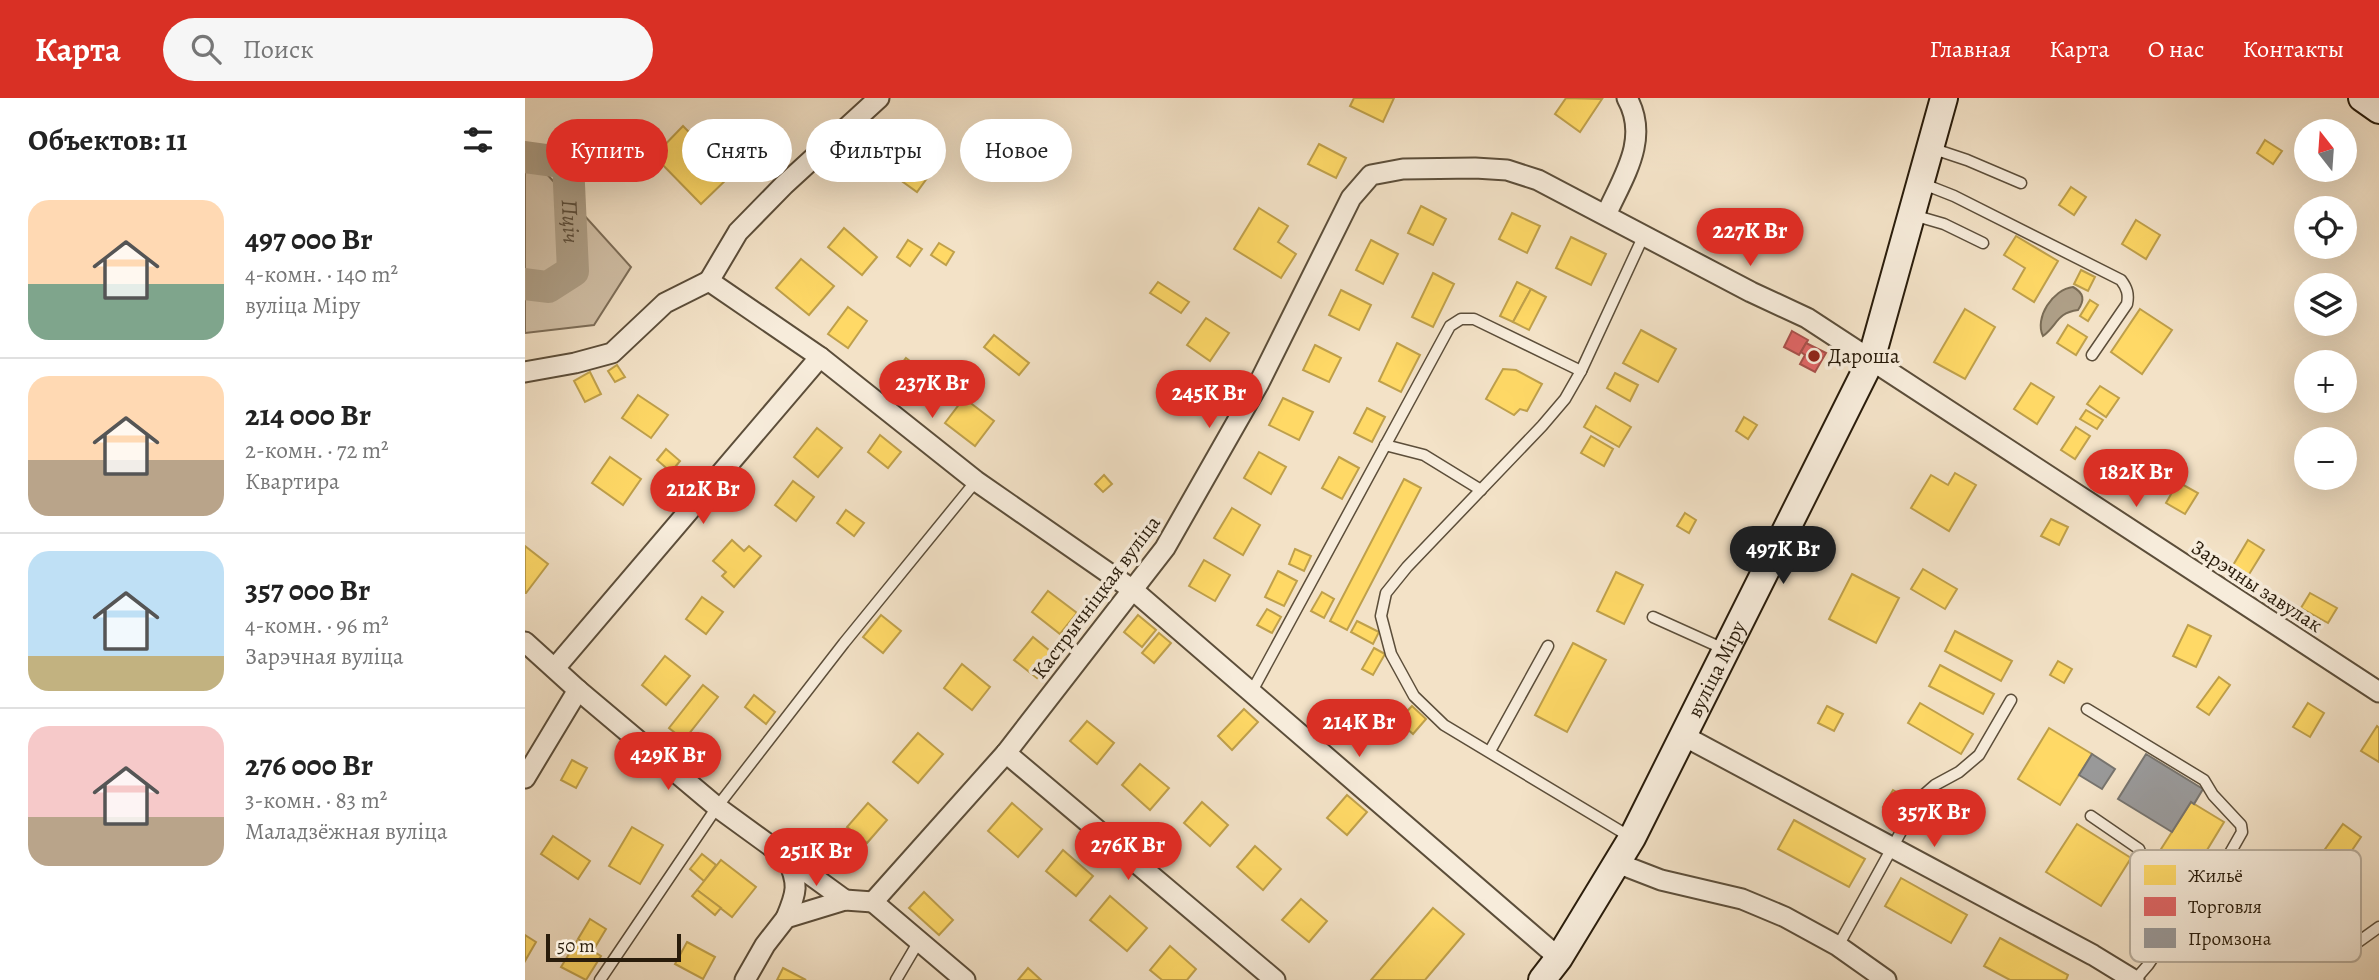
<!DOCTYPE html>
<html lang="ru">
<head>
<meta charset="utf-8">
<style>
	:root { --surface:#fff; --page:#f6f6f6; --text:#222; --muted:#767676; --line:#e0e0e0; --accent:#d93025 }
	body { margin:0; font-family:Alegreya,serif; background:var(--page); color:var(--text); height:100vh; display:flex; flex-direction:column; font-size:26px; white-space:nowrap }
	* { box-sizing:border-box; margin:0 }
	p { font-size:23px; color:var(--muted) }
	.icon { flex:none; width:38px; height:38px; fill:none; stroke:currentColor; stroke-width:2; stroke-linecap:round; stroke-linejoin:round }
	.map { position:relative; flex:1; overflow:hidden }
	.details { display:flex; flex-direction:column; background:var(--surface); width:525px }
	.details>* { flex:none }
	.top-card { position:absolute; left:21px; top:21px; width:665px; height:63px; display:flex; gap:14px }
	.needle { width:46px; rotate:343deg }
	.tools { position:absolute; left:1769px; top:21px; display:grid; gap:14px }
	.tools a { display:grid; place-items:center; width:63px; height:63px; border-radius:50%; background:var(--surface); box-shadow:0 7px 28px #0002; font-size:35px }
	.scale { position:absolute; left:21px; bottom:18px; width:135px; box-sizing:border-box; padding-left:7px; border:4px solid #291c0b; border-top:0; font-size:19px; line-height:24px; white-space:nowrap; color:#291c0b; -webkit-text-stroke:5px #f7ecdb; paint-order:stroke }
	.price { position:absolute; translate:-50% -60px; padding:0 16px; border-radius:24px; background:var(--accent); color:#fff; font-size:23px; line-height:46px; filter:drop-shadow(0 2px 4px #0008) }
	.price::after { content:''; position:absolute; left:50%; top:42px; width:21px; height:16px; margin-left:-10px; background:inherit; clip-path:polygon(0 0,100% 0,50% 100%) }
	.price.active { background:#222; color:#fff }
	ul { padding:0; list-style:none }
	li { display:flex; align-items:center; gap:21px; height:175px; padding:0 28px }
	li+li { border-top:2px solid var(--line) }
	li span { display:grid; place-items:center; flex:none; width:196px; height:140px; border-radius:21px; color:#555 }
	li>.icon { margin-inline-start:auto }
	span .icon { width:84px; height:84px; fill:#fffc; stroke-width:1 }
	li b { font-size:30px }
	h2 { display:flex; justify-content:space-between; align-items:center; height:84px; padding:0 28px; font-size:30px }
	.pill { padding:0 24px; border-radius:32px; background:var(--surface); box-shadow:0 7px 28px #0002; font-size:24px; line-height:63px }
	.pill.active { background:var(--accent); color:#fff }
	header { display:flex; align-items:center; gap:42px; box-sizing:border-box; height:98px; padding:0 35px; background:var(--accent); color:#fff }
	header strong { font-size:33px }
	nav { display:flex; gap:38px; margin-inline-start:auto; font-size:24px }
	.search { width:490px; height:63px; background:var(--page); display:flex; align-items:center; gap:18px; box-sizing:border-box; padding:0 24px; border-radius:38px; color:var(--muted); font-size:26px }
	main { display:flex; flex:1; min-height:0 }
	.map>svg:first-child { display:block }
</style>
</head>
<body>
<header>
<strong>Карта</strong>
<div class="search"><svg class="icon" aria-label="search" viewBox="0 0 24 24"><circle cx="10" cy="10" r="6"/><path d="M15 15l6 6"/></svg>Поиск</div>
<nav><a>Главная</a><a>Карта</a><a>О нас</a><a>Контакты</a></nav>
</header>
<main>
<section class="details">
<h2>Объектов: 11<svg class="icon" aria-label="filters" viewBox="0 0 24 24"><path d="M4 7h16M4 17h16"/><circle cx="9" cy="7" r="2"/><circle cx="15" cy="17" r="2"/></svg></h2>
<ul>
<li><span style="background:linear-gradient(#ffd9b3 60%,#7fa58c 0)"><svg class="icon" aria-label="home" viewBox="0 0 24 24"><path d="M3 11l9-7 9 7M6 9v11h12V9"/></svg></span><div><b>497 000 Br</b><p>4-комн. · 140 m²</p><p>вуліца Міру</p></div></li>
<li><span style="background:linear-gradient(#ffd9b3 60%,#b9a48a 0)"><svg class="icon" aria-label="home" viewBox="0 0 24 24"><path d="M3 11l9-7 9 7M6 9v11h12V9"/></svg></span><div><b>214 000 Br</b><p>2-комн. · 72 m²</p><p>Квартира</p></div></li>
<li><span style="background:linear-gradient(#bfe0f5 75%,#c2b280 0)"><svg class="icon" aria-label="home" viewBox="0 0 24 24"><path d="M3 11l9-7 9 7M6 9v11h12V9"/></svg></span><div><b>357 000 Br</b><p>4-комн. · 96 m²</p><p>Зарэчная вуліца</p></div></li>
<li><span style="background:linear-gradient(#f6c9c9 65%,#b9a48a 0)"><svg class="icon" aria-label="home" viewBox="0 0 24 24"><path d="M3 11l9-7 9 7M6 9v11h12V9"/></svg></span><div><b>276 000 Br</b><p>3-комн. · 83 m²</p><p>Маладзёжная вуліца</p></div></li>
</ul>
</section>
<div class="map">
<svg width="1854" height="882" viewBox="0 0 1854 882">
	<rect width="100%" height="100%" fill="#f3e2c7"/>
	<filter id="stains"><feTurbulence type="fractalNoise" baseFrequency=".00286" numOctaves="4"/><feColorMatrix values="0 0 0 0 .2 0 0 0 0 .09 0 0 0 0 .02 0 0 0 .5 -.17"/></filter>
	<radialGradient id="worn" r=".72"><stop offset=".6" stop-color="#630" stop-opacity="0"/><stop offset="1" stop-color="#630" stop-opacity=".3"/></radialGradient>
	<path fill="#d1c0a7" stroke="#7d6e59" stroke-width="2" d="M0 52 106 169 69 227 0 235Z"/>
	<path fill="#ae9f87" stroke="#796b55" stroke-width="2" d="M1548 189C1559 195 1560 202 1553 212 1531 215 1533 227 1518 238 1509 220 1528 191 1548 189Z"/>
	<g fill="#ffd966" stroke="#bfa04b" stroke-width="2">
		<path d="M829 0H869L858 24 825 8Z"/>
		<path d="M1041 0 1077 1 1055 34 1030 16Z"/>
		<path d="M158 28 206 77 176 106 129 58Z"/>
		<path d="M386 35 418 58 392 94 360 71Z"/>
		<path d="M1740 42 1757 53 1748 66 1732 55Z"/>
		<path d="M794 46 821 60 811 80 783 66Z"/>
		<path d="M1546 89 1561 99 1549 117 1534 107Z"/>
		<path d="M896 108 921 121 908 147 883 135Z"/>
		<path d="M734 110 763 128 753 144 771 156 756 180 709 151Z"/>
		<path d="M987 115 1015 128 1002 155 974 141Z"/>
		<path d="M1611 122 1635 137 1621 161 1597 146Z"/>
		<path d="M319 130 352 159 337 177 303 149Z"/>
		<path d="M1491 138 1533 163 1509 204 1488 191 1500 170 1479 157Z"/>
		<path d="M1046 139 1081 156 1066 187 1031 170Z"/>
		<path d="M383 142 397 151 385 168 372 159Z"/>
		<path d="M846 142 873 156 858 186 831 172Z"/>
		<path d="M414 145 429 154 421 167 406 157Z"/>
		<path d="M276 161 309 188 284 217 251 190Z"/>
		<path d="M1556 172 1570 179 1563 193 1549 186Z"/>
		<path d="M908 175 929 186 908 229 887 219Z"/>
		<path d="M633 184 664 204 656 215 625 195Z"/>
		<path d="M992 184 1006 191 988 224 975 218Z"/>
		<path d="M1006 191 1021 199 1004 232 988 224Z"/>
		<path d="M816 192 846 207 834 232 804 217Z"/>
		<path d="M1565 202 1573 207 1563 223 1555 218Z"/>
		<path d="M323 209 342 223 323 250 303 236Z"/>
		<path d="M1440 211 1470 229 1440 281 1409 264Z"/>
		<path d="M1615 211 1647 232 1617 276 1586 254Z"/>
		<path d="M681 220 704 235 685 263 662 247Z"/>
		<path d="M1543 227 1562 239 1551 257 1532 245Z"/>
		<path d="M1116 232 1151 251 1133 284 1098 265Z"/>
		<path d="M469 237 504 265 494 277 459 249Z"/>
		<path d="M872 245 895 257 876 294 854 283Z"/>
		<path d="M790 247 816 260 804 284 778 272Z"/>
		<path d="M381 260 406 279 386 305 361 286Z"/>
		<path d="M92 267 100 279 90 284 83 273Z"/>
		<path d="M978 271 991 272 1017 286 1002 313 995 311 989 317 961 301Z"/>
		<path d="M65 274 76 296 60 304 49 283Z"/>
		<path d="M1090 275 1113 287 1105 303 1082 290Z"/>
		<path d="M1506 285 1529 299 1512 326 1489 311Z"/>
		<path d="M1575 288 1594 300 1581 319 1562 306Z"/>
		<path d="M113 297 143 317 126 340 97 320Z"/>
		<path d="M439 300 469 323 450 348 420 325Z"/>
		<path d="M758 300 788 314 774 342 744 327Z"/>
		<path d="M1071 308 1106 329 1094 349 1059 329Z"/>
		<path d="M842 310 860 319 847 344 829 335Z"/>
		<path d="M1561 312 1578 322 1572 331 1555 321Z"/>
		<path d="M1219 319 1232 327 1223 341 1211 333Z"/>
		<path d="M1551 329 1565 338 1550 361 1536 352Z"/>
		<path d="M292 330 317 350 293 379 269 359Z"/>
		<path d="M355 337 376 354 363 370 343 354Z"/>
		<path d="M1066 338 1088 351 1079 368 1056 355Z"/>
		<path d="M141 351 155 363 146 374 132 362Z"/>
		<path d="M734 354 761 369 746 396 719 380Z"/>
		<path d="M85 359 116 381 98 407 67 385Z"/>
		<path d="M814 359 834 370 817 401 797 390Z"/>
		<path d="M1430 375 1451 387 1424 433 1386 410 1406 377 1423 387Z"/>
		<path d="M579 377 587 386 578 394 570 386Z"/>
		<path d="M879 381 896 390 822 532 805 523Z"/>
		<path d="M268 383 289 399 271 423 250 407Z"/>
		<path d="M1653 384 1673 395 1660 416 1641 405Z"/>
		<path d="M707 410 735 427 718 457 689 440Z"/>
		<path d="M321 412 339 425 329 438 312 425Z"/>
		<path d="M1160 415 1171 422 1164 435 1152 428Z"/>
		<path d="M1526 421 1543 429 1534 447 1516 438Z"/>
		<path d="M207 442 219 453 224 448 236 458 209 489 197 478 201 474 188 463Z"/>
		<path d="M1723 442 1739 452 1723 478 1707 469Z"/>
		<path d="M0 448 23 466 1 495H0Z"/>
		<path d="M770 451 786 458 779 473 764 466Z"/>
		<path d="M679 462 705 477 690 503 664 488Z"/>
		<path d="M1398 471 1432 491 1420 511 1386 491Z"/>
		<path d="M753 473 772 483 759 508 740 499Z"/>
		<path d="M1091 474 1118 487 1099 526 1072 513Z"/>
		<path d="M1327 476 1374 500 1351 545 1304 521Z"/>
		<path d="M523 493 552 515 535 536 507 514Z"/>
		<path d="M797 494 809 501 799 520 786 513Z"/>
		<path d="M1785 495 1812 510 1803 525 1776 510Z"/>
		<path d="M177 499 198 514 181 536 161 521Z"/>
		<path d="M742 511 756 519 747 535 732 527Z"/>
		<path d="M356 517 376 533 358 555 338 539Z"/>
		<path d="M613 517 631 532 617 549 599 534Z"/>
		<path d="M832 523 854 534 848 546 826 534Z"/>
		<path d="M1663 527 1686 538 1671 569 1648 558Z"/>
		<path d="M1430 533 1487 563 1476 583 1420 553Z"/>
		<path d="M634 535 646 545 629 565 617 555Z"/>
		<path d="M508 539 530 557 512 580 489 562Z"/>
		<path d="M1048 545 1081 562 1042 634 1010 617Z"/>
		<path d="M849 550 860 556 848 577 837 571Z"/>
		<path d="M140 558 165 578 141 607 117 587Z"/>
		<path d="M1533 563 1547 571 1539 585 1525 577Z"/>
		<path d="M437 566 465 589 447 612 419 590Z"/>
		<path d="M1415 567 1469 596 1458 616 1404 588Z"/>
		<path d="M1694 579 1705 587 1684 617 1672 609Z"/>
		<path d="M178 587 193 599 159 642 144 630Z"/>
		<path d="M229 597 250 614 241 626 220 609Z"/>
		<path d="M1395 605 1448 636 1436 656 1383 625Z"/>
		<path d="M1783 605 1799 615 1785 639 1768 629Z"/>
		<path d="M887 608 901 621 888 636 873 623Z"/>
		<path d="M1302 608 1318 616 1309 633 1293 625Z"/>
		<path d="M719 611 733 624 707 652 693 638Z"/>
		<path d="M562 623 589 645 572 666 545 643Z"/>
		<path d="M1852 628 1854 630V664L1836 653Z"/>
		<path d="M1524 630 1567 656 1535 707 1493 681Z"/>
		<path d="M393 635 418 656 393 685 368 664Z"/>
		<path d="M47 662 62 670 51 690 36 682Z"/>
		<path d="M615 666 644 690 625 712 597 687Z"/>
		<path d="M1368 692 1382 700 1372 717 1358 709Z"/>
		<path d="M822 697 842 714 822 737 802 720Z"/>
		<path d="M677 704 703 727 685 748 659 725Z"/>
		<path d="M1666 704 1699 724 1665 780 1631 759Z"/>
		<path d="M343 705 362 722 342 745 322 729Z"/>
		<path d="M487 705 517 731 493 759 463 733Z"/>
		<path d="M1269 722 1340 761 1324 789 1253 751Z"/>
		<path d="M1552 726 1606 760 1576 808 1521 774Z"/>
		<path d="M1818 726 1836 739 1817 767 1798 754Z"/>
		<path d="M107 729 138 747 115 786 84 768Z"/>
		<path d="M28 738 65 763 53 781 16 756Z"/>
		<path d="M730 748 756 771 738 792 712 769Z"/>
		<path d="M538 752 568 778 551 798 521 773Z"/>
		<path d="M177 756 191 767 179 783 165 771Z"/>
		<path d="M196 762 231 789 207 819 172 792Z"/>
		<path d="M1376 780 1442 817 1426 845 1360 808Z"/>
		<path d="M172 792 196 810 190 817 167 798Z"/>
		<path d="M399 794 428 822 414 837 384 810Z"/>
		<path d="M585 798 622 830 602 853 565 822Z"/>
		<path d="M776 801 802 823 784 844 757 822Z"/>
		<path d="M908 810 939 836 900 882H846Z"/>
		<path d="M65 821 81 831 69 851 53 841Z"/>
		<path d="M0 837 11 844 0 863Z"/>
		<path d="M1475 840 1543 877 1541 882H1485L1459 868Z"/>
		<path d="M52 843 76 858 61 882 36 869Z"/>
		<path d="M162 844 190 859 178 881 150 866Z"/>
		<path d="M645 848 671 871 662 882H637L625 872Z"/>
		<path d="M258 870 281 882H252Z"/>
		<path d="M503 870 516 882H493Z"/>
	</g>
	<g fill="#e06666" stroke="#a9504b" stroke-width="2">
		<path d="M1267 233 1283 242 1274 257 1259 249Z"/>
		<path d="M1281 245 1301 255 1290 274 1275 266 1280 257 1276 254Z"/>
	</g>
	<g fill="#999" stroke="#77746e" stroke-width="2">
		<path d="M1567 656 1590 671 1577 691 1554 677Z"/>
		<path d="M1621 656 1678 691 1669 706 1666 704 1647 734 1593 701Z"/>
	</g>
	<g fill="none" stroke-linecap="round" stroke-linejoin="round">
		<path stroke="#ae9f87" stroke-width="32" id="s1" d="M0 59 43 65 48 173 23 189 0 186"/>
		<defs>
			<g id="lane">
				<path d="M1406 50 1442 62 1496 85"/>
				<path d="M1396 85 1429 98 1596 182C1602 190 1604 196 1602 206L1567 257"/>
				<path d="M1388 117 1419 126 1458 145"/>
				<path d="M860 347 899 357 956 392"/>
				<path d="M1128 519 1199 551"/>
				<path d="M726 595 925 228 936 221H949L1056 273"/>
				<path d="M1562 611 1679 682 1688 697 1716 727 1717 734 1684 792 1646 833"/>
				<path d="M965 653 1023 548"/>
				<path d="M1566 718 1614 751 1646 833 1623 867 1610 882"/>
				<path d="M1107 740 919 627 889 598 866 556 856 518 861 495 882 469 1017 328 1040 301 1056 273 1119 137"/>
				<path d="M1313 848 1394 701 1410 687 1434 674 1454 657 1486 602"/>
				<path d="M1822 852 1854 829"/>
				<path d="M75 882 192 709 319 545 451 383"/>
				<path d="M371 882 394 843"/>
			</g>
			<g id="street">
				<path d="M1081 117C1098 79 1125 41 1102 0"/>
				<path d="M184 183 295 259 451 383 608 492 1034 860"/>
				<path d="M184 183 213 134 259 87 354 0"/>
				<path d="M0 274 50 265 87 255 140 205 184 183"/>
				<path d="M0 544 53 592 192 709 320 802"/>
				<path d="M30 570 295 259"/>
				<path d="M1157 637 1568 857 1609 882"/>
				<path d="M481 655 750 882"/>
				<path d="M0 680 53 592"/>
				<path d="M1092 765 1136 782 1217 801 1260 819 1313 848 1361 882"/>
				<path d="M348 804 481 655 640 450 734 285 826 100 846 77 878 71 950 70 982 72 1013 82 1226 194 1282 220 1854 594"/>
				<path d="M348 804 440 882"/>
				<path d="M261 820C272 794 274 786 262 760"/>
				<path d="M220 882 240 847 261 820 320 802 348 804"/>
			</g>
			<g id="secondary">
				<path d="M1837 0 1854 12"/>
				<path id="s2" d="M1017 882 1034 860 1107 740 1346 262 1419 0"/>
			</g>
		</defs>
		<use href="#lane" stroke="#5c4e3a" stroke-width="13"/>
		<use href="#street" stroke="#5c4e3a" stroke-width="23"/>
		<use href="#secondary" stroke="#291c0b" stroke-width="30"/>
		<use href="#lane" stroke="#f7ecdb" stroke-width="10"/>
		<use href="#street" stroke="#f7ecdb" stroke-width="19"/>
		<use href="#secondary" stroke="#f7ecdb" stroke-width="26"/>
	</g>
	<circle fill="#8f2418" stroke="#f7ecdb" stroke-width="2.5" cx="1289" cy="258" r="7"/>
	<g text-anchor="middle" stroke-width="7" stroke-linejoin="round" paint-order="stroke">
		<g font-size="21" fill="#291c0b" stroke="#f7ecdb" text-anchor="start">
			<text x="1303" y="265">Дароша</text>
		</g>
		<g font-size="21" fill="#291c0b" stroke="#f7ecdb">
			<text transform="translate(1732 488) rotate(33)" y="7">Зарэчны завулак</text>
			<text transform="translate(571 499) rotate(-53)" y="7">Кастрычніцкая вуліца</text>
			<text dy="7" stroke="none"><textPath href="#s2" startOffset="357">вуліца Міру</textPath></text>
		</g>
		<g font-size="23" font-style="italic" fill="#5e503d" stroke="#f7ecdb">
			<text dy="8" stroke="none"><textPath href="#s1" startOffset="102">Пціч</textPath></text>
		</g>
	</g>
	<rect x="1605" y="752" width="231" height="112" rx="10" fill="#f7ecdb" stroke="#b9ae9d" stroke-width="2"/>
	<rect x="1619" y="767" width="32" height="20" fill="#ffd966"/>
	<rect x="1619" y="799" width="32" height="19" fill="#e06666"/>
	<rect x="1619" y="830" width="32" height="20" fill="#999"/>
	<g font-size="19" fill="#291c0b">
		<text x="1663" y="784">Жильё</text>
		<text x="1663" y="815">Торговля</text>
		<text x="1663" y="847">Промзона</text>
	</g>
	<rect width="100%" height="100%" filter="url(#stains)"/>
	<rect width="100%" height="100%" fill="url(#worn)"/>
</svg>
<div class="tools">
<a><svg class="needle" viewBox="-14 -14 28 28"><path d="M0-13l5 13h-10z" fill="#e53935"/><path d="M0 13l5-13h-10z" fill="#767676"/></svg></a>
<a><svg class="icon" aria-label="locate" viewBox="0 0 24 24"><circle cx="12" cy="12" r="6"/><path d="M12 2v4M12 18v4M2 12h4M18 12h4"/></svg></a>
<a><svg class="icon" aria-label="layers" viewBox="0 0 24 24"><path d="M12 4l9 5-9 5-9-5zM3 14l9 5 9-5"/></svg></a>
<a>+</a>
<a>−</a>
</div>
<div class="scale">50 m</div>
<b class="price" style="left:1225px;top:170px">227K Br</b>
<b class="price" style="left:407px;top:322px">237K Br</b>
<b class="price" style="left:684px;top:332px">245K Br</b>
<b class="price" style="left:1611px;top:411px">182K Br</b>
<b class="price" style="left:178px;top:428px">212K Br</b>
<b class="price active" style="left:1258px;top:488px">497K Br</b>
<b class="price" style="left:834px;top:661px">214K Br</b>
<b class="price" style="left:143px;top:694px">429K Br</b>
<b class="price" style="left:1409px;top:751px">357K Br</b>
<b class="price" style="left:603px;top:784px">276K Br</b>
<b class="price" style="left:291px;top:790px">251K Br</b>
<div class="top-card">
<a class="pill active">Купить</a>
<a class="pill">Снять</a>
<a class="pill">Фильтры</a>
<a class="pill">Новое</a>
</div>
</div>
</main>
</body>
</html>
